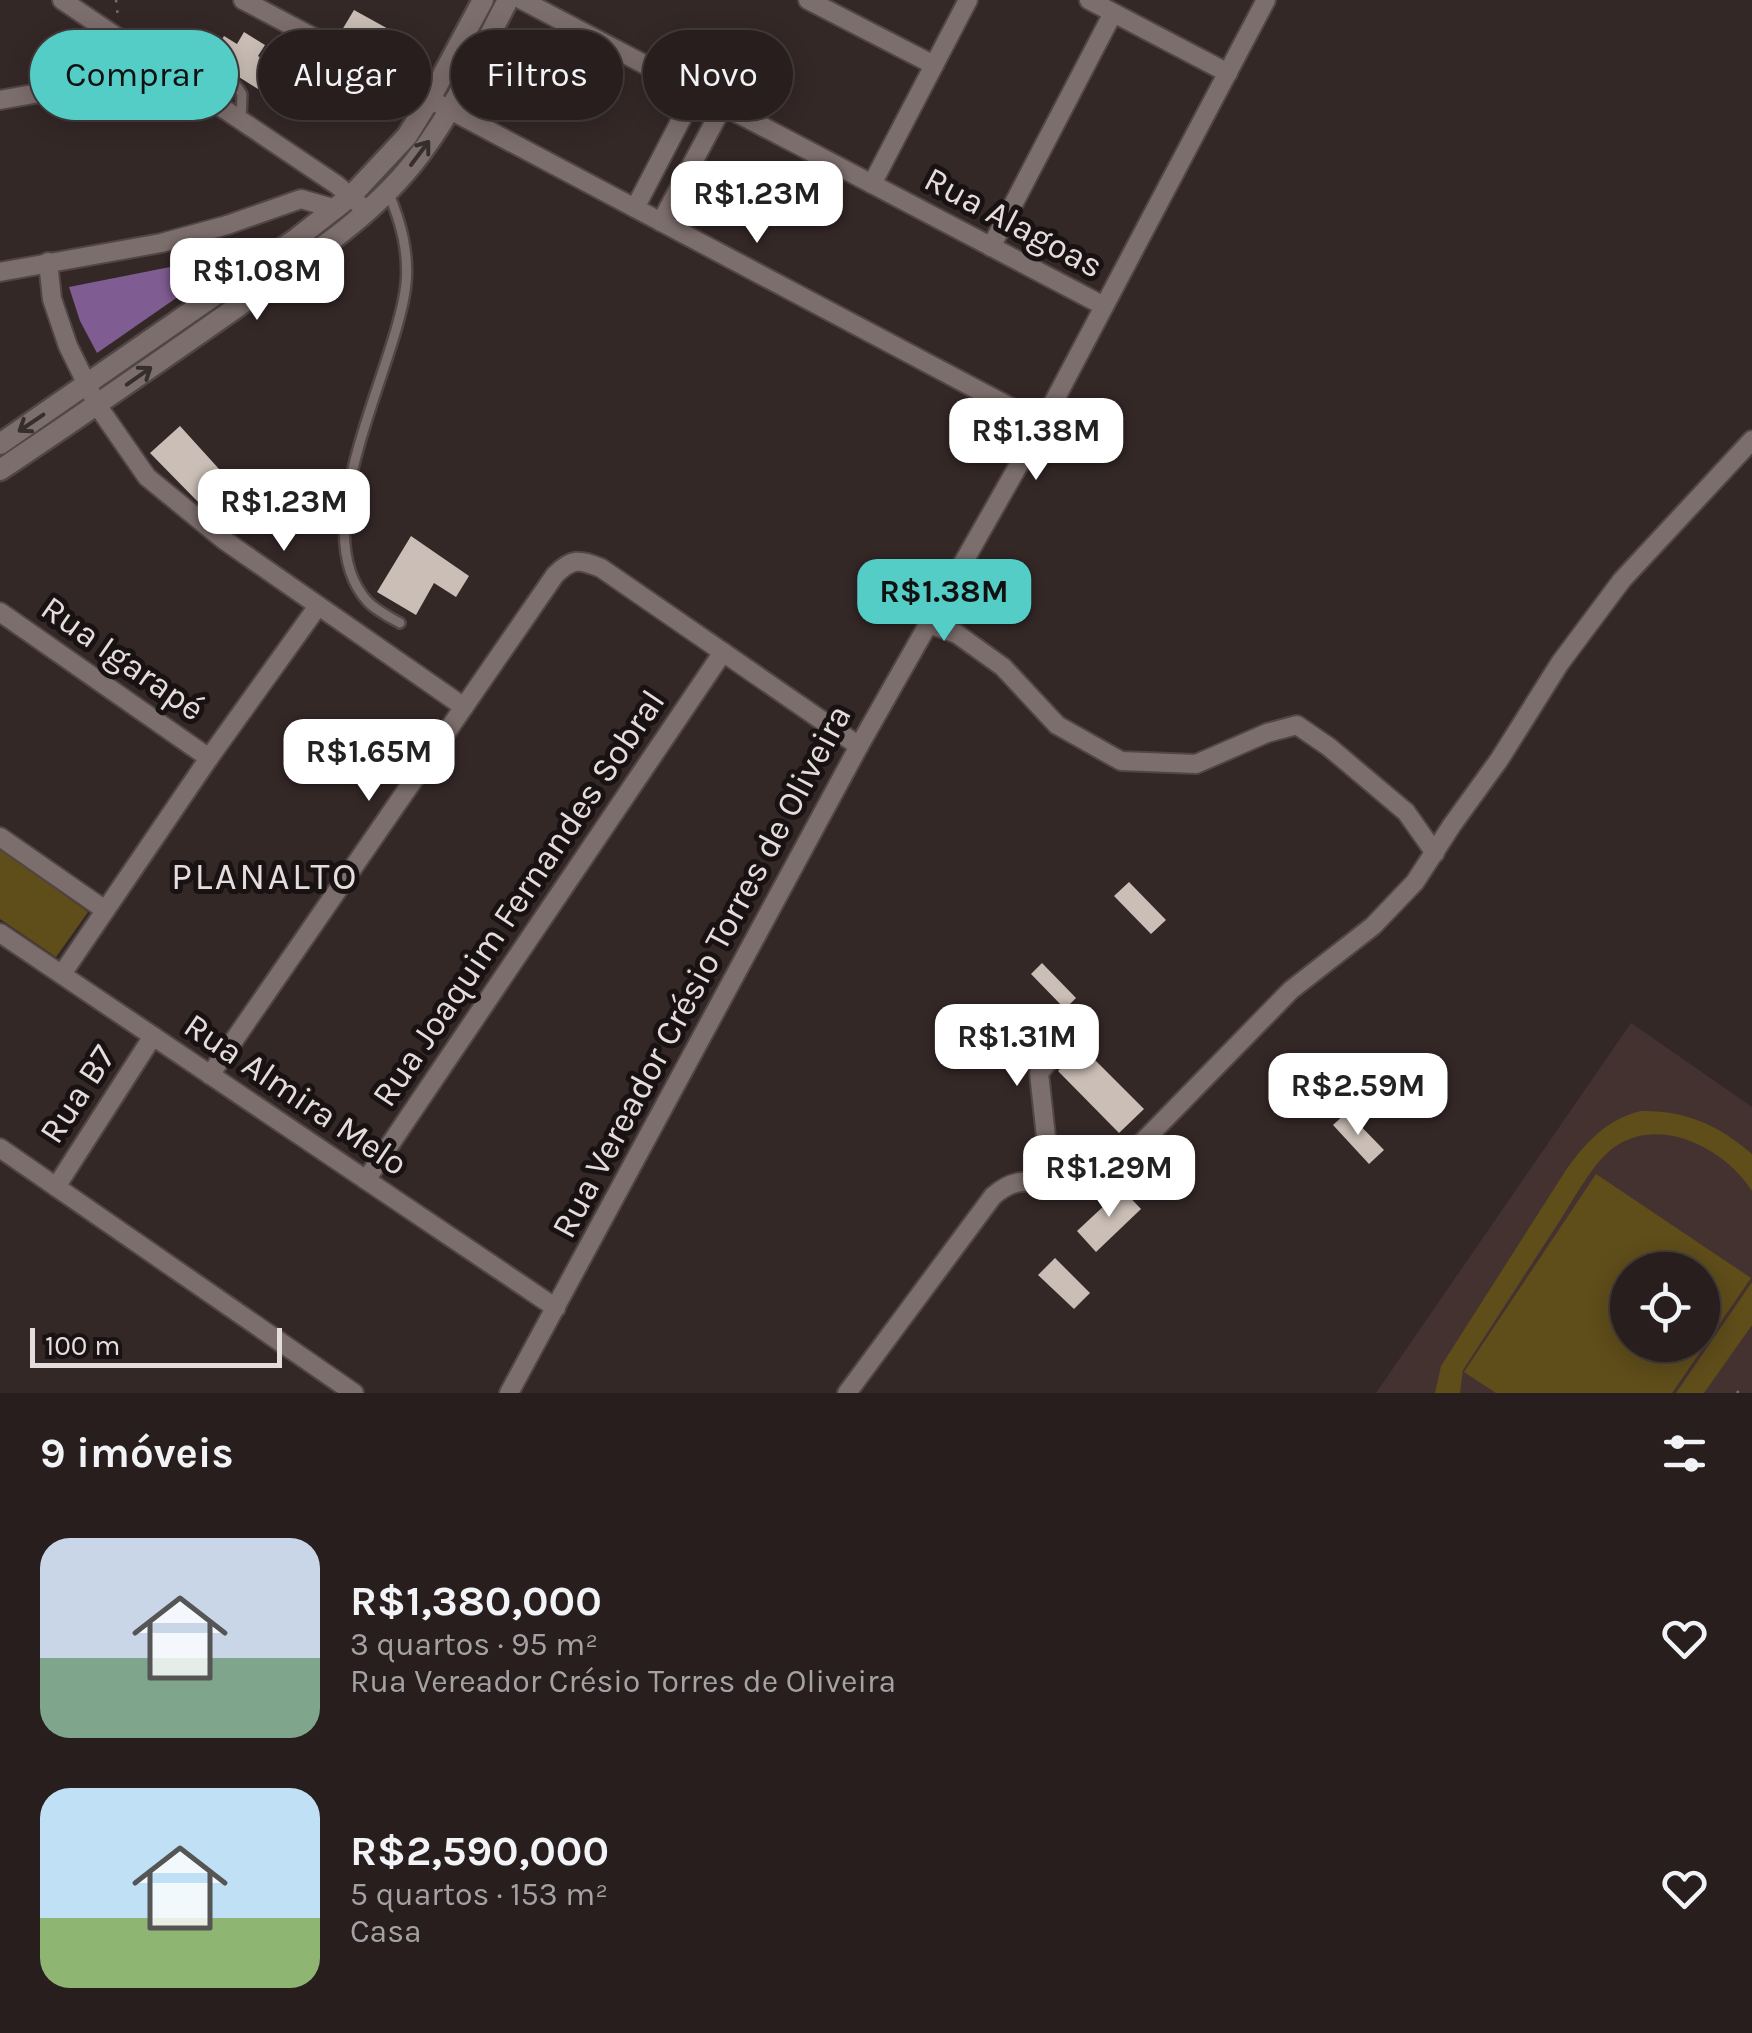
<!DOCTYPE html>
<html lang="pt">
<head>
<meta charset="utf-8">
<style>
	:root { --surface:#271e1d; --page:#332b2a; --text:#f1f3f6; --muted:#a4a2a4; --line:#433c3b; --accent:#54cdc7 }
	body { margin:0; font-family:Karla,sans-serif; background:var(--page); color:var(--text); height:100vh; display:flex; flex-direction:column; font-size:38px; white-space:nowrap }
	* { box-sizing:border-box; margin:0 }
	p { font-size:32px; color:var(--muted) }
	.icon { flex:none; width:55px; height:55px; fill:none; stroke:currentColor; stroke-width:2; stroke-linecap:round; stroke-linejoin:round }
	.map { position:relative; height:1393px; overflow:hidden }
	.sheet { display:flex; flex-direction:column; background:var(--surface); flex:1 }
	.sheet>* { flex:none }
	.banner { position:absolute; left:30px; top:30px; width:1000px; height:90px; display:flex; gap:20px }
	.tools { position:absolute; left:1610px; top:1252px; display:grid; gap:20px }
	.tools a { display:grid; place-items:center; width:110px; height:110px; border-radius:50%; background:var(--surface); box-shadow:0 5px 25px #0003,0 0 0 2px var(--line); font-size:50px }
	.scale { position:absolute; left:30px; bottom:25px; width:252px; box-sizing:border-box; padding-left:10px; border:5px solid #e5dddd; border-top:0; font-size:28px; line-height:35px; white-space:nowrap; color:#e5dddd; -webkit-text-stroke:8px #181212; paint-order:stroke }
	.price { position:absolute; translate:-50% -85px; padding:0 22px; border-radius:20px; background:#fff; color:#222; font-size:32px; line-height:65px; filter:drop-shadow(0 2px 5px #0008) }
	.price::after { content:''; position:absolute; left:50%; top:60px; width:30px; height:22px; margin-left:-15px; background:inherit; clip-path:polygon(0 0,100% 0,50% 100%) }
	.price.active { background:var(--accent); color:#111 }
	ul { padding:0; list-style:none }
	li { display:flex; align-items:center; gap:30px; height:250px; padding:0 40px }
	li span { display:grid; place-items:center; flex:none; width:280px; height:200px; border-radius:30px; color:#555 }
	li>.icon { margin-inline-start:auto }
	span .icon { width:120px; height:120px; fill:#fffc; stroke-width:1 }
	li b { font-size:42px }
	h2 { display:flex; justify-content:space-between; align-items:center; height:120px; padding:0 40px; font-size:42px }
	.chip { padding:0 35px; border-radius:45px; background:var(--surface); box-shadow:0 5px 25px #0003,0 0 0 2px var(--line); font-size:35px; line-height:90px }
	.chip.active { background:var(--accent); color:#111 }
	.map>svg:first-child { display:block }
</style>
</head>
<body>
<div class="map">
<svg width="1752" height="1393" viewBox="0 0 1752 1393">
	<rect width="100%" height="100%" fill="#342827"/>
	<path fill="#443231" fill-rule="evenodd" d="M1631 1023 1752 1107V1393H1376ZM1628 1270H1702V1345H1628Z"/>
	<g fill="#5f4d1a" fill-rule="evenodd">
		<path d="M0 849 88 912 56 957 0 919Z"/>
		<path d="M1641 1111C1684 1110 1719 1125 1752 1154V1191C1725 1148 1659 1114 1613 1148 1592 1164 1574 1199 1559 1222 1527 1271 1495 1321 1463 1370L1460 1393H1435L1441 1366 1566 1170C1586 1142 1607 1119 1641 1111Z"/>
		<path d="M1596 1174 1751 1278 1672 1393H1496L1464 1372ZM1628 1270H1702V1345H1628Z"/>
		<path d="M1752 1282V1325L1704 1393H1676Z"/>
	</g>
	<path fill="#7f5c91" d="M170 267 182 294 97 353 80 321 69 287Z"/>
	<g fill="#cabeb6">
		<path d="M354 10 392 31 379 55 347 38 350 34 342 30Z"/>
		<path d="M244 32 265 45 258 56 273 65 258 89 210 59 224 36 237 44Z"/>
		<path d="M180 426 229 480 201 505 150 453Z"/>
		<path d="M411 536 469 576 456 597 434 583 416 615 377 592Z"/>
		<path d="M1129 882 1166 920 1151 934 1114 896Z"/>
		<path d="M1042 963 1076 998 1065 1009 1031 974Z"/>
		<path d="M1082 1047 1144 1109 1119 1133 1058 1071Z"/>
		<path d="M1347 1112 1384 1150 1369 1164 1333 1125Z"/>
		<path d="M1122 1189 1141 1209 1096 1252 1077 1231Z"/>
		<path d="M1055 1258 1090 1293 1074 1309 1038 1275Z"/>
	</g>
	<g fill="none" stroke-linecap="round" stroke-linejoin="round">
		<defs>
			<g id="service">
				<path d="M192 85C213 76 228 70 242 94L241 119"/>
				<path d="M389 194C401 223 409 252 406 284 397 368 301 530 368 602 377 611 389 617 400 623"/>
			</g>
			<g id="minor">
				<path d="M62 0 337 185 367 211"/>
				<path d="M243 0 1042 424"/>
				<path d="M522 0 1104 306"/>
				<path d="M808 0 934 65"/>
				<path d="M1089 0 1228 73"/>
				<path d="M0 100 169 70"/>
				<path d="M872 184 968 0"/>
				<path d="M635 208 696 91"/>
				<path d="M661 222 723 106"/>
				<path d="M991 247 1113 13"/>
				<path d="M48 262 52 299 68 346 97 405 147 477 224 540 464 707"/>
				<path d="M0 272 161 243 227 225 301 199 336 209"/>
				<path d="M0 612 209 758"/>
				<path d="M929 624 957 634 1003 667 1057 725 1121 761 1196 764 1267 733 1297 725 1329 747 1406 812 1435 853"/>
				<path d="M0 837 105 910"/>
				<path d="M0 933 556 1308"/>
				<path d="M62 974 209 758 318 606"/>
				<path d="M210 1075 555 575C572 558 579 559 601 568L859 746"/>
				<path d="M0 1148 354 1393"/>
				<path d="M366 1180 723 652"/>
				<path d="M1051 1183 1039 1073 1080 1023"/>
				<path d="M56 1187 153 1036"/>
				<path d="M509 1393 859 746 1042 424 1266 0"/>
				<path d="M847 1393 993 1196C1022 1171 1037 1187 1069 1183 1089 1181 1104 1173 1122 1163L1291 990 1373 926 1415 882 1452 825 1499 760 1560 663 1622 580 1752 440"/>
			</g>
			<g id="tertiary">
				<path d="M0 444 296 239 351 196 407 136 430 99 483 0"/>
				<path d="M0 470C81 416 160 361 240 305 304 260 374 217 421 153 456 106 481 51 508 0"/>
			</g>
		</defs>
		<use href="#service" stroke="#504645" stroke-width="14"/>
		<use href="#minor" stroke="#504645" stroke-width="22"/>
		<use href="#tertiary" stroke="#504645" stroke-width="25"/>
		<g stroke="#7b7070" stroke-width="2.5" stroke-dasharray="2.5 8" stroke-linecap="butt">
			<path d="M116 0 118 18"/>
			<path d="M1737 1393 1743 1385"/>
		</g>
		<use href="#service" stroke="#7c6e6d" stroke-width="9"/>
		<use href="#minor" stroke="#7c6e6d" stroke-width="18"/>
		<use href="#tertiary" stroke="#7c6e6d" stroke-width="20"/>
	</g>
	<defs><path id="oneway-shaft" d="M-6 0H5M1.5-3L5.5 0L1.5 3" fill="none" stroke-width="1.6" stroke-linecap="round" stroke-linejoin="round" transform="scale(2.5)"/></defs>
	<g stroke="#362e2d">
		<use href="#oneway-shaft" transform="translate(420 153) rotate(-53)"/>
		<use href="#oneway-shaft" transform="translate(139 376) rotate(-35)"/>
		<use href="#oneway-shaft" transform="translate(31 423) rotate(146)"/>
	</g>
	<g text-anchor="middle" stroke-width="10" stroke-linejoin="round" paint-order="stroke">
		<g font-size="35" fill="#e5dddd" stroke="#181212">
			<text transform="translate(1014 222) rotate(28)" y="12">Rua Alagoas</text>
			<text transform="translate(123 658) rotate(35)" y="12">Rua Igarapé</text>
			<text transform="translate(518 898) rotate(-56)" y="12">Rua Joaquim Fernandes Sobral</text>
			<text transform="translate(701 971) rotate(-62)" y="12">Rua Vereador Crésio Torres de Oliveira</text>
			<text transform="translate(77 1094) rotate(-57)" y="12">Rua B7</text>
			<text transform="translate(296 1094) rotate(34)" y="12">Rua Almira Melo</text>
		</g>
		<g font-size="38" letter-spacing="2.5" fill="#e5dddd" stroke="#181212">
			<text x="265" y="889">PLANALTO</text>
		</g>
	</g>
</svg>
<div class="tools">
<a><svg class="icon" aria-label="locate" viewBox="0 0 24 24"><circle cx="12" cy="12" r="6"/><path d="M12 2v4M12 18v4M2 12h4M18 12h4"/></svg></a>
</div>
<div class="scale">100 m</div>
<b class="price" style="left:757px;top:246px">R$1.23M</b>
<b class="price" style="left:257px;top:323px">R$1.08M</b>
<b class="price" style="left:1036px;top:483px">R$1.38M</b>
<b class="price" style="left:284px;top:554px">R$1.23M</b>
<b class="price active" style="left:944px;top:644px">R$1.38M</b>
<b class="price" style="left:369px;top:804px">R$1.65M</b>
<b class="price" style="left:1017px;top:1089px">R$1.31M</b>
<b class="price" style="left:1358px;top:1138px">R$2.59M</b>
<b class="price" style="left:1109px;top:1220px">R$1.29M</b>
<div class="banner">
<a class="chip active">Comprar</a>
<a class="chip">Alugar</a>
<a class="chip">Filtros</a>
<a class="chip">Novo</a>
</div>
</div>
<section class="sheet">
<h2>9 imóveis<svg class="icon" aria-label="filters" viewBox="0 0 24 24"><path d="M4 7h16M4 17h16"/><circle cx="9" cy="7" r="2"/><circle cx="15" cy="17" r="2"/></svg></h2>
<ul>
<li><span style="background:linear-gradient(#c9d6e8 60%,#7fa58c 0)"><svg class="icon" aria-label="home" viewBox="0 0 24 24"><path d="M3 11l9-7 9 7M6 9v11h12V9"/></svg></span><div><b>R$1,380,000</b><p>3 quartos · 95 m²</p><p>Rua Vereador Crésio Torres de Oliveira</p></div><svg class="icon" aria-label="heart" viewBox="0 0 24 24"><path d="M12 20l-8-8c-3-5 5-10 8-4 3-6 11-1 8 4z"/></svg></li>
<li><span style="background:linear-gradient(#bfe0f5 65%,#8fb573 0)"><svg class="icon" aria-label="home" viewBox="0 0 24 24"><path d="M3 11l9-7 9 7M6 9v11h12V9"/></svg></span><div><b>R$2,590,000</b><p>5 quartos · 153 m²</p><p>Casa</p></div><svg class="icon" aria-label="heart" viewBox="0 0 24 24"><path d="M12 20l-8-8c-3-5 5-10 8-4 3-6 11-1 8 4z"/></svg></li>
</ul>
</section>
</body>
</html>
